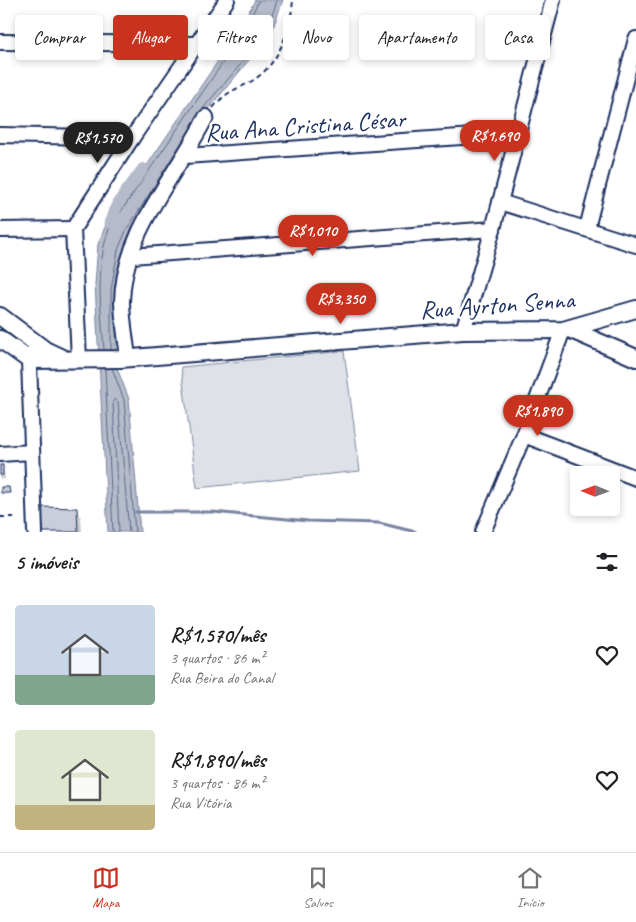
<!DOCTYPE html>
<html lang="pt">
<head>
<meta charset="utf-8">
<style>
	:root { --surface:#fff; --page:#f6f6f6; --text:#202124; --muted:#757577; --line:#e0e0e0; --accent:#c8321e }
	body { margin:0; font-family:Caveat,sans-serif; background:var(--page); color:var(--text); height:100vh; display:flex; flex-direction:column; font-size:19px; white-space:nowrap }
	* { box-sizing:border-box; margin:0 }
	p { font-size:16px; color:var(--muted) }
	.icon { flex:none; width:28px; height:28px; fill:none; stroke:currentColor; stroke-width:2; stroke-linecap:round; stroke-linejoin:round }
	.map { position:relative; height:532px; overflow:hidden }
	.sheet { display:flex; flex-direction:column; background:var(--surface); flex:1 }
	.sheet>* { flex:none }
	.top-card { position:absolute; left:15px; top:15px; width:606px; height:45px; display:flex; gap:10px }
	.needle { width:32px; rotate:271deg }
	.buttons { position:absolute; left:570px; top:466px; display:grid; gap:10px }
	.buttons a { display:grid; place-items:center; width:50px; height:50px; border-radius:5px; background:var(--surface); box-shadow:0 2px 8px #0003; font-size:25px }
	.price { position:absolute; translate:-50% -42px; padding:0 11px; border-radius:18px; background:var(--accent); color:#fff; font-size:16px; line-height:32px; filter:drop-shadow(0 1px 2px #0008) }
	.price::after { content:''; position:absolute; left:50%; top:30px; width:15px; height:11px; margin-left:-8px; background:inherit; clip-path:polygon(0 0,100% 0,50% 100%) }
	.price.on { background:#222; color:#fff }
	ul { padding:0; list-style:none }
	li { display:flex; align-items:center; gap:15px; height:125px; padding:0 15px }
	li span { display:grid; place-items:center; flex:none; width:140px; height:100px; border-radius:5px; color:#555 }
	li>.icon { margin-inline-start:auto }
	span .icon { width:60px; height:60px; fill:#fffc; stroke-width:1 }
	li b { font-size:21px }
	h2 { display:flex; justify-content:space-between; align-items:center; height:60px; padding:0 15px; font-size:21px }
	.tag { padding:0 18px; border-radius:5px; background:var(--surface); box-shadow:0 2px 8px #0003; font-size:18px; line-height:45px }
	.tag.on { background:var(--accent); color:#fff }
	.dock { display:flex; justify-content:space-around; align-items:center; height:70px; border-top:1px solid var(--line); background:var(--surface); font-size:14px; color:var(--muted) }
	.dock a { display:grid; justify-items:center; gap:2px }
	.dock .on { color:var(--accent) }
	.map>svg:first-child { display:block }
</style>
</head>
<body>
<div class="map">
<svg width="636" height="532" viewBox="0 0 636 532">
	<rect width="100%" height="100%" fill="#fff"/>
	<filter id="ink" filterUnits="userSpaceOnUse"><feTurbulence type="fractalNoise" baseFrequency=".02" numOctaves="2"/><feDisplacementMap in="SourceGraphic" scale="10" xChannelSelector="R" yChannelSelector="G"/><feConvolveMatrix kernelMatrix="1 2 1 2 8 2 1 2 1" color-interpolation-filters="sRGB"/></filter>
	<g filter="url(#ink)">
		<path fill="#dee1e7" stroke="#7c88a2" d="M344 351 360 471 197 488 181 367Z"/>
		<path fill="#b5bbca" stroke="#77839f" d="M255 0H283L274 25 263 43 207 111 130 234 118 271 116 347 117 368 129 399 140 532H108L95 284 98 244 105 227 239 30Z"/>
		<g fill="#0003">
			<path d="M3 466 5 479H0V467Z"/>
			<path d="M76 509 81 518 82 532H43Z"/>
		</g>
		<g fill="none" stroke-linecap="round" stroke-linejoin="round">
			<g stroke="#596789" stroke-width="1">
				<path d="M202 110C229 75 266 44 277 0"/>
				<path d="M104 350C101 309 95 268 109 229L243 33 259 0"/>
				<path d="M111 350V290L118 250 126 231 190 129"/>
				<path d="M112 368 124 400 135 532"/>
				<path d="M105 369 113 532"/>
				<path d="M119 532 113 401 115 399 118 402 129 532"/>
			</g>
			<path stroke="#77839f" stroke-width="3" d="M136 512H213L308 521 379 523 416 532"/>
			<path stroke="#b5bbca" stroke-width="12" d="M110 222 118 203 143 169"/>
		</g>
		<g fill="#caceda" stroke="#1b2f5e">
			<rect x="0" y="465" width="3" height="10"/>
			<path d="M1 487H9L10 493H1Z"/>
			<path d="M41 507 77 508 78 532H41Z"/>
		</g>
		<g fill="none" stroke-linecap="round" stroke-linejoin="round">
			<defs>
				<g id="minor">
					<path d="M0 42 197 44"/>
					<path d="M0 135 132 138"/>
					<path d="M185 156 518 133"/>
					<path d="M500 202 636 245"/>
					<path d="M587 228 636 39"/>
					<path d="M0 230 73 229"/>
					<path d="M131 256 493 229"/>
					<path d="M463 331 493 229 553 0"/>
					<path d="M34 351 29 360 35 532"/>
					<path d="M128 358C126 339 122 319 122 301 124 230 176 177 206 117"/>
					<path d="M79 360 73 229 132 138 227 0"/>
					<path d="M524 435 636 478"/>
					<path d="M0 454 32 452"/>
					<path d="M483 532 524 435 563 330"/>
				</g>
				<g id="major">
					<path d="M0 316 45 350 62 358"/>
					<path d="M569 329 636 358"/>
					<path d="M0 339 29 360 120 359 463 331 563 330 636 309"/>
				</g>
			</defs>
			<use href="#minor" stroke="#1b2f5e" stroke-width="18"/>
			<use href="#major" stroke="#1b2f5e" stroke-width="20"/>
			<g stroke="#1b2f5e" stroke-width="2" stroke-dasharray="5 4" stroke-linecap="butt">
				<path d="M213 108C230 86 242 90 259 76 281 59 291 26 293 0"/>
				<path d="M0 517H18"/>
			</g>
			<use href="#minor" stroke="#fff" stroke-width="14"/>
			<use href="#major" stroke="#fff" stroke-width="16"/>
		</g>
	</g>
	<g text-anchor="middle" stroke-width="5" stroke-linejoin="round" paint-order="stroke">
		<g font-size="25" fill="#1b2f5e" stroke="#fff">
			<text transform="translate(305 125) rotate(-4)" y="9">Rua Ana Cristina César</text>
			<text transform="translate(497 304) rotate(-4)" y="9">Rua Ayrton Senna</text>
		</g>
	</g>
</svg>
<div class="buttons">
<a><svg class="needle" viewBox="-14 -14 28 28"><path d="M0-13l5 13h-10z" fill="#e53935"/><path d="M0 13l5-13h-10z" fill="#757577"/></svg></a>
</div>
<b class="price" style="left:495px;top:162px">R$1,690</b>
<b class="price on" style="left:98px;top:164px">R$1,570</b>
<b class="price" style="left:313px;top:257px">R$1,010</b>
<b class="price" style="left:341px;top:325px">R$3,350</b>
<b class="price" style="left:538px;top:437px">R$1,890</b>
<div class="top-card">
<a class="tag">Comprar</a>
<a class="tag on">Alugar</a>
<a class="tag">Filtros</a>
<a class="tag">Novo</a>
<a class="tag">Apartamento</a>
<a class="tag">Casa</a>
</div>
</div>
<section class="sheet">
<h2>5 imóveis<svg class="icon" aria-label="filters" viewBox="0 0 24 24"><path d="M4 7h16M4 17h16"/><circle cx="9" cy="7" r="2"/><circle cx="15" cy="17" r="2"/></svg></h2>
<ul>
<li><span style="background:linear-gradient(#c9d6e8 70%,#7fa58c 0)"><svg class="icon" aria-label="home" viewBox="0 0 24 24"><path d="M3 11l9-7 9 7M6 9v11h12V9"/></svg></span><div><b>R$1,570/mês</b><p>3 quartos · 86 m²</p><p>Rua Beira do Canal</p></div><svg class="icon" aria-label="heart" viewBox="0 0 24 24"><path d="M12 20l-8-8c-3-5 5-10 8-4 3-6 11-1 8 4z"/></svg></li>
<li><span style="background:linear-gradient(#dfe7d0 75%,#c2b280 0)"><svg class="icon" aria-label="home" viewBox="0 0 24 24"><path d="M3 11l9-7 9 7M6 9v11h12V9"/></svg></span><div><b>R$1,890/mês</b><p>3 quartos · 86 m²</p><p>Rua Vitória</p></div><svg class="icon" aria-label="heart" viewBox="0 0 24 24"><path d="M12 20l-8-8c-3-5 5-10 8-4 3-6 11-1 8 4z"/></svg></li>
</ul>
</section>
<nav class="dock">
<a class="on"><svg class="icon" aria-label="map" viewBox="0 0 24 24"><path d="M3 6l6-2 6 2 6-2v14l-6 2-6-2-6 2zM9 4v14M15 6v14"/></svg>Mapa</a>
<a><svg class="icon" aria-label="saved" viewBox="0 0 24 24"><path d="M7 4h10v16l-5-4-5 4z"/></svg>Salvos</a>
<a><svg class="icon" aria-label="home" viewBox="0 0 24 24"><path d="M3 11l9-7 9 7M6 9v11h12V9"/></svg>Início</a>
</nav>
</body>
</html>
